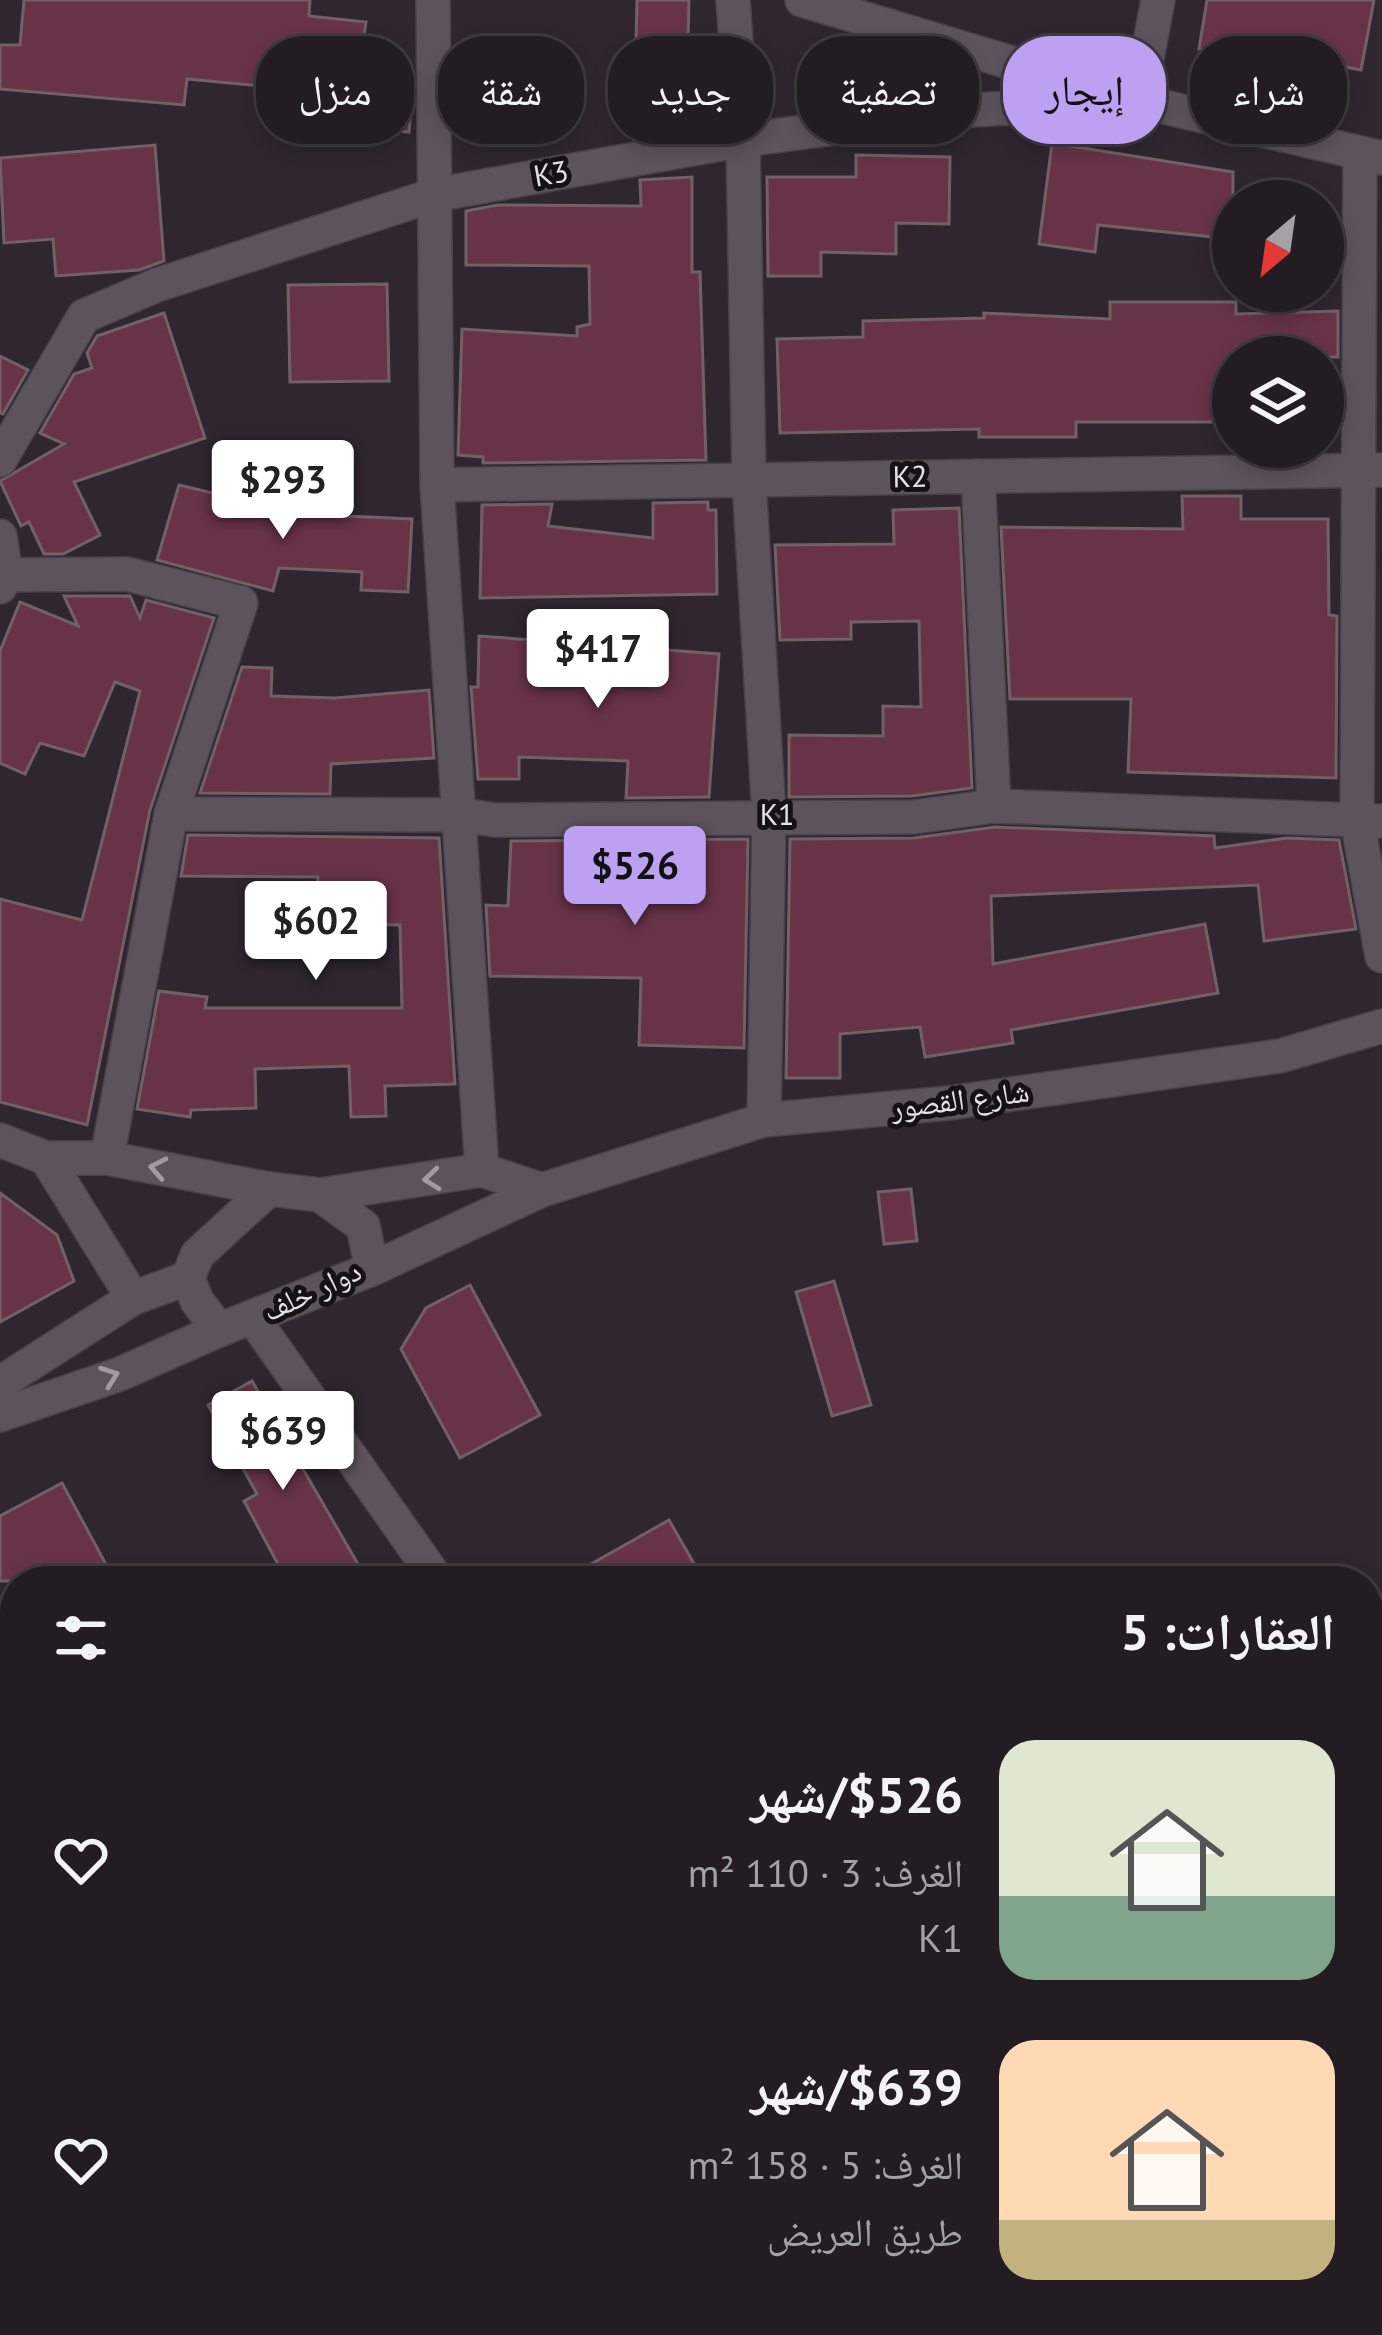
<!DOCTYPE html>
<html lang="ar">
<head>
<meta charset="utf-8">
<style>
	:root { --surface:#231c23; --page:#2f2930; --text:#f1f3f6; --muted:#a3a1a6; --line:#403a41; --accent:#bca0f2 }
	body { margin:0; font-family:"PT Sans","Noto Naskh Arabic",sans-serif; background:var(--page); color:var(--text); direction:rtl; height:100vh; display:flex; flex-direction:column; font-size:45px; white-space:nowrap }
	* { box-sizing:border-box; margin:0 }
	p { font-size:39px; color:var(--muted) }
	.icon { flex:none; width:66px; height:66px; fill:none; stroke:currentColor; stroke-width:2; stroke-linecap:round; stroke-linejoin:round }
	.map { position:relative; flex:1; overflow:hidden; direction:ltr }
	.sheet { position:absolute; left:0px; top:1566px; width:1383px; height:771px; display:flex; flex-direction:column; background:var(--surface); border-radius:48px 48px 0 0; box-shadow:0 6px 18px #0003,0 0 0 3px var(--line); direction:rtl }
	.sheet>* { flex:none }
	.top-card { position:absolute; left:36px; top:36px; width:1311px; height:108px; direction:rtl; display:flex; gap:24px }
	.needle { width:78px; rotate:209deg }
	.controls { position:absolute; left:1212px; top:180px; display:grid; gap:24px }
	.controls a { display:grid; place-items:center; width:132px; height:132px; border-radius:50%; background:var(--surface); box-shadow:0 6px 18px #0003,0 0 0 3px var(--line); font-size:60px }
	.price { position:absolute; translate:-50% -102px; padding:0 27px; border-radius:12px; background:#fff; color:#222; font-size:39px; line-height:78px; filter:drop-shadow(0 3px 6px #0008) }
	.price::after { content:''; position:absolute; left:50%; top:72px; width:36px; height:27px; margin-left:-18px; background:inherit; clip-path:polygon(0 0,100% 0,50% 100%) }
	.price.active { background:var(--accent); color:#111 }
	ul { padding:0; list-style:none }
	li { display:flex; align-items:center; gap:36px; height:300px; padding:0 48px }
	li span { display:grid; place-items:center; flex:none; width:336px; height:240px; border-radius:36px; color:#555 }
	li>.icon { margin-inline-start:auto }
	span .icon { width:144px; height:144px; fill:#fffc; stroke-width:1 }
	li b { font-size:51px }
	h2 { display:flex; justify-content:space-between; align-items:center; height:144px; padding:0 48px; font-size:51px }
	.pill { padding:0 42px; border-radius:48px; background:var(--surface); box-shadow:0 6px 18px #0003,0 0 0 3px var(--line); font-size:42px; line-height:108px }
	.pill.active { background:var(--accent); color:#111 }
	.map>svg:first-child { display:block }
</style>
</head>
<body>
<div class="map">
<svg width="1382" height="2335" viewBox="0 0 1382 2335">
	<rect width="100%" height="100%" fill="#2f262f"/>
	<g fill="#683347" stroke="#706165" stroke-width="3">
		<path d="M24 0H310L309 16 366 22 363 42 386 44 383 79 413 81 409 132 303 121 305 104 259 99 260 86 187 79 184 105 0 89V45H20Z"/>
		<path d="M637 0H689L687 82 635 81Z"/>
		<path d="M1207 0H1374L1361 70 1271 53 1270 60 1199 49Z"/>
		<path d="M1052 143 1233 172V239L1098 225 1095 252 1039 244Z"/>
		<path d="M155 145 164 261 139 270 56 276 53 239 4 243 0 158Z"/>
		<path d="M856 155 950 157 949 224 896 223V254L821 252V276H768L767 177H856Z"/>
		<path d="M692 177V272H700L706 460 483 463V457L458 455 462 329 577 336V327L590 324 589 266 466 265V211L498 205 641 206 640 180Z"/>
		<path d="M387 284 389 381 290 382 288 285Z"/>
		<path d="M1110 302H1236V314L1338 311V357H1233V422H1076V437H979V429L780 433 777 339 863 337V321L984 318V313L1110 319Z"/>
		<path d="M164 313 205 438 74 482 100 535 63 554H44L29 522 21 526 0 481 64 444 40 433 74 374 92 368 87 353 97 336Z"/>
		<path d="M0 356 28 370 3 414 0 413Z"/>
		<path d="M179 485 301 514 412 519 408 592 361 590 362 572 279 568 273 591 157 560Z"/>
		<path d="M1182 496H1241V519H1328L1329 615 1337 616 1336 778 1128 772 1131 699H1010L1001 527 1183 529Z"/>
		<path d="M708 502V510H716L717 594 480 598 482 505 552 504 548 526 653 538V503Z"/>
		<path d="M959 508 972 788 912 796 789 797V735L883 736V706L921 707 919 621 851 622V639L780 640 775 545 894 544 893 510Z"/>
		<path d="M64 596H130L140 618 146 600 214 618 150 810 87 1125 0 1102V899L82 920 140 691 115 682 84 756 40 743 25 774 0 763V651L20 602 78 626Z"/>
		<path d="M479 636 719 654 709 797 626 798 628 761 519 757V779H478L471 687H478Z"/>
		<path d="M242 667 272 668 271 696 335 698 429 690 434 758 331 764 330 794 200 793Z"/>
		<path d="M995 827 1214 836 1215 848 1287 838 1339 840 1356 929 1264 941 1258 885 991 896 993 964 1205 924 1218 993 1011 1030 1013 1043 925 1057 920 1027 840 1034V1078H786L790 839 914 838Z"/>
		<path d="M188 835 439 838 455 1084 385 1086 386 1116 351 1117 349 1066 255 1069 256 1108 191 1110 190 1117 137 1109 159 991 207 997 205 1008H402L400 925 316 923 318 877 181 876Z"/>
		<path d="M748 839 744 1048 639 1045 641 978 490 976 486 905 508 906 511 841Z"/>
		<path d="M911 1189 917 1241 884 1244 878 1192Z"/>
		<path d="M0 1193 57 1235 74 1281 0 1322Z"/>
		<path d="M834 1281 871 1405 832 1416 796 1292Z"/>
		<path d="M470 1285 540 1415 460 1458 401 1349 426 1308Z"/>
		<path d="M252 1381 362 1571 344 1581H287L244 1501 257 1494 208 1405Z"/>
		<path d="M62 1483 115 1581H0V1516Z"/>
		<path d="M669 1520 704 1581H561Z"/>
	</g>
	<g fill="none" stroke-linecap="round" stroke-linejoin="round">
		<defs>
			<g id="minor">
				<path d="M433 0 437 485 482 1170"/>
				<path d="M733 0 743 140 749 481 769 815 764 1120"/>
				<path d="M802 0 1139 101 1158 0"/>
				<path d="M1360 154 1357 820 1382 956"/>
				<path d="M0 460 84 316 157 285 434 195 743 140 973 110 1139 101 1382 158"/>
				<path d="M978 476 994 806"/>
				<path d="M437 485 1382 470"/>
				<path d="M0 536 6 575 0 587"/>
				<path d="M6 575 127 574 241 603 171 814 107 1158"/>
				<path d="M171 814 463 815 494 820 914 817 994 806 1382 821"/>
				<path d="M0 1140 46 1158H107L269 1189"/>
				<path d="M46 1158 133 1298"/>
				<path d="M253 1318 438 1581"/>
				<path d="M1368 2225 1382 2203"/>
				<path d="M973 2322 983 2335"/>
				<path d="M1299 2335 1307 2322"/>
			</g>
			<g id="tertiary">
				<path d="M269 1189 320 1195 363 1226 372 1269 219 1330 197 1301 188 1278 197 1255Z"/>
				<path d="M320 1195 482 1170 542 1190"/>
				<path d="M372 1269 542 1190 764 1120 949 1103 1280 1056 1382 1026"/>
				<path d="M0 1383 133 1298 188 1278"/>
				<path d="M0 1415 120 1374 219 1330"/>
			</g>
		</defs>
		<use href="#minor" stroke="#484149" stroke-width="36"/>
		<use href="#tertiary" stroke="#484149" stroke-width="36"/>
		<use href="#minor" stroke="#5d535d" stroke-width="33"/>
		<use href="#tertiary" stroke="#5d535d" stroke-width="33"/>
	</g>
	<defs><path id="oneway-chevron" d="M-2-3.5L2.5 0L-2 3.5" fill="none" stroke-width="1.6" stroke-linecap="round" stroke-linejoin="round" transform="scale(3)"/></defs>
	<g stroke="#a19aa2">
		<use href="#oneway-chevron" transform="translate(158 1168) rotate(-169)"/>
		<use href="#oneway-chevron" transform="translate(432 1179) rotate(174)"/>
		<use href="#oneway-chevron" transform="translate(110 1376) rotate(-20)"/>
	</g>
	<g text-anchor="middle" stroke-width="10" stroke-linejoin="round" paint-order="stroke">
		<g font-size="30" fill="#e5e0e6" stroke="#151115">
			<text transform="translate(551 174) rotate(-10)" y="10">K3</text>
			<text transform="translate(910 477) rotate(-1)" y="10">K2</text>
			<text x="777" y="825">K1</text>
			<text transform="translate(960 1100) rotate(-7)" y="10">شارع القصور</text>
			<text transform="translate(312 1291) rotate(-25)" y="10">دوار خلف</text>
		</g>
	</g>
</svg>
<div class="controls">
<a><svg class="needle" viewBox="-14 -14 28 28"><path d="M0-13l5 13h-10z" fill="#e53935"/><path d="M0 13l5-13h-10z" fill="#a3a1a6"/></svg></a>
<a><svg class="icon" aria-label="layers" viewBox="0 0 24 24"><path d="M12 4l9 5-9 5-9-5zM3 14l9 5 9-5"/></svg></a>
</div>
<b class="price" style="left:283px;top:542px">$293</b>
<b class="price" style="left:598px;top:711px">$417</b>
<b class="price active" style="left:635px;top:928px">$526</b>
<b class="price" style="left:316px;top:983px">$602</b>
<b class="price" style="left:283px;top:1493px">$639</b>
<div class="top-card">
<a class="pill">شراء</a>
<a class="pill active">إيجار</a>
<a class="pill">تصفية</a>
<a class="pill">جديد</a>
<a class="pill">شقة</a>
<a class="pill">منزل</a>
</div>
<section class="sheet">
<h2>العقارات: 5<svg class="icon" aria-label="filters" viewBox="0 0 24 24"><path d="M4 7h16M4 17h16"/><circle cx="9" cy="7" r="2"/><circle cx="15" cy="17" r="2"/></svg></h2>
<ul>
<li><span style="background:linear-gradient(#dfe7d0 65%,#7fa58c 0)"><svg class="icon" aria-label="home" viewBox="0 0 24 24"><path d="M3 11l9-7 9 7M6 9v11h12V9"/></svg></span><div><b>$526/شهر</b><p>الغرف: 3 · 110 m²</p><p>K1</p></div><svg class="icon" aria-label="heart" viewBox="0 0 24 24"><path d="M12 20l-8-8c-3-5 5-10 8-4 3-6 11-1 8 4z"/></svg></li>
<li><span style="background:linear-gradient(#ffd9b3 75%,#c2b280 0)"><svg class="icon" aria-label="home" viewBox="0 0 24 24"><path d="M3 11l9-7 9 7M6 9v11h12V9"/></svg></span><div><b>$639/شهر</b><p>الغرف: 5 · 158 m²</p><p>طريق العريض</p></div><svg class="icon" aria-label="heart" viewBox="0 0 24 24"><path d="M12 20l-8-8c-3-5 5-10 8-4 3-6 11-1 8 4z"/></svg></li>
</ul>
</section>
</div>
</body>
</html>
